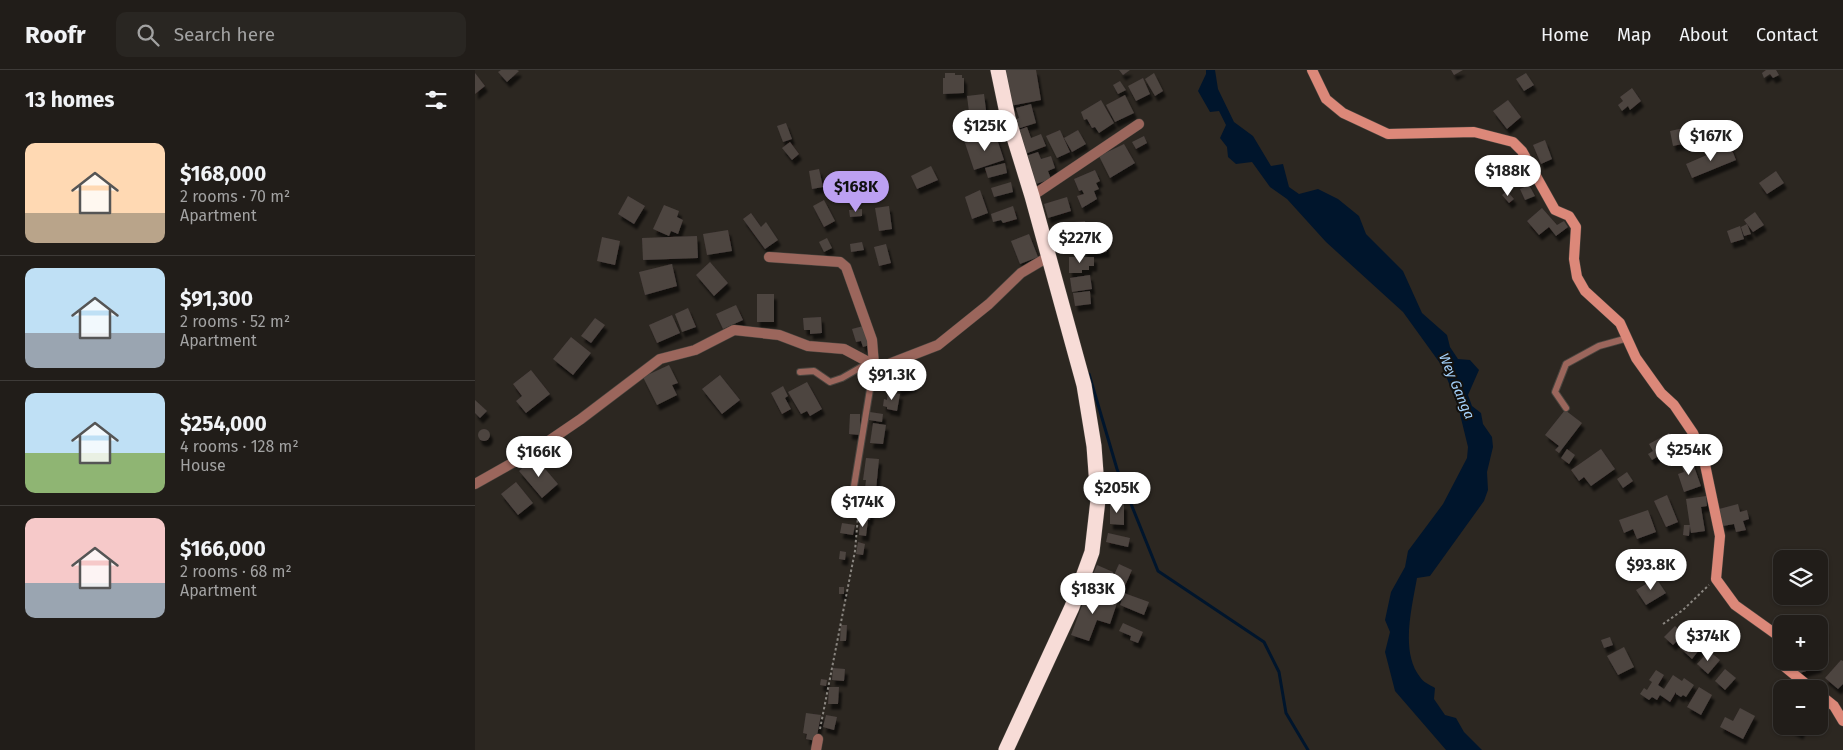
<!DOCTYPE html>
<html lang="en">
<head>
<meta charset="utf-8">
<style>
	:root { --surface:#211d19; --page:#292622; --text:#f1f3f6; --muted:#a2a2a2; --line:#3e3b38; --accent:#bca0f2 }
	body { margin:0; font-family:"Fira Sans",sans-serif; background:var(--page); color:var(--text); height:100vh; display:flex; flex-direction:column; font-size:19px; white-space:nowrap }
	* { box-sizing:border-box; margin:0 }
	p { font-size:16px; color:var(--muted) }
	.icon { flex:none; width:28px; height:28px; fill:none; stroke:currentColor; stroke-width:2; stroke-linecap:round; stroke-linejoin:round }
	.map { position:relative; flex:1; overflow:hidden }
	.panel { display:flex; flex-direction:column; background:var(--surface); width:475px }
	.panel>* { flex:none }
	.tools { position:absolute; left:1298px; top:480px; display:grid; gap:10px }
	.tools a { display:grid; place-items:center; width:55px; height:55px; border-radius:10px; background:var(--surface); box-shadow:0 1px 4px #0004,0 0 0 1px var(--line); font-size:25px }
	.price { position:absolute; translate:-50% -42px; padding:0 11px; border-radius:18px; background:#fff; color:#222; font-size:16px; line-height:32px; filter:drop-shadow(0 1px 2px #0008) }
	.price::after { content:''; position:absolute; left:50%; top:30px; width:15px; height:11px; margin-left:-8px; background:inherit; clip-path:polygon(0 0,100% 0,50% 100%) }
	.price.selected { background:var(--accent); color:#111 }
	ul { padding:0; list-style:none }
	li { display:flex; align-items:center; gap:15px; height:125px; padding:0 25px }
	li+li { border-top:1px solid var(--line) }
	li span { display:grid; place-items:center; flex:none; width:140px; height:100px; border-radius:10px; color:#555 }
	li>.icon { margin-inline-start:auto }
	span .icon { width:60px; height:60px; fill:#fffc; stroke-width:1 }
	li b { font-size:21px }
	h2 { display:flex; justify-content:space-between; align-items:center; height:60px; padding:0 25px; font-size:21px }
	header { display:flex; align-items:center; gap:30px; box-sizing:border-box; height:70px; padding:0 25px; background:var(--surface); border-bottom:1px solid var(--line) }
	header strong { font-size:24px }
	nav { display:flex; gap:28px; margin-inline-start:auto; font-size:18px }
	.search { width:350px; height:45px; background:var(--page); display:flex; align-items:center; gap:12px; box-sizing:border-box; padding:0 18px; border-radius:10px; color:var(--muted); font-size:19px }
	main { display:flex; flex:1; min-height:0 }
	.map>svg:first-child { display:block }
</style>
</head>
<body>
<header>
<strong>Roofr</strong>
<div class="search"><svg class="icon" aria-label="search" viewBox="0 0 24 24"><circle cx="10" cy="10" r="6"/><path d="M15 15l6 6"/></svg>Search here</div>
<nav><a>Home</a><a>Map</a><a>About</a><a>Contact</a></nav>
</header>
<main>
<section class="panel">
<h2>13 homes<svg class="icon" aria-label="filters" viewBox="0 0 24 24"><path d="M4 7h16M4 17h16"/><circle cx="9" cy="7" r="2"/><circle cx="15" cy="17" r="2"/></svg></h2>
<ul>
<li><span style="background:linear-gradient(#ffd9b3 70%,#b9a48a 0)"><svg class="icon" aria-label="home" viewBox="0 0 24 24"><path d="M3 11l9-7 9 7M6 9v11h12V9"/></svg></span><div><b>$168,000</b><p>2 rooms · 70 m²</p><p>Apartment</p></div></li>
<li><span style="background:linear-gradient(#bfe0f5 65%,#9aa5b1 0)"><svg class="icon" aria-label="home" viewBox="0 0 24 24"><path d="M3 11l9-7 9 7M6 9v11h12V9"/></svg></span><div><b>$91,300</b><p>2 rooms · 52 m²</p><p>Apartment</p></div></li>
<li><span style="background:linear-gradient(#bfe0f5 60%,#8fb573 0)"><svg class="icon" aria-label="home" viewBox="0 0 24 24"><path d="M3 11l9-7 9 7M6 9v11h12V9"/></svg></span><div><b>$254,000</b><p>4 rooms · 128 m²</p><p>House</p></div></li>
<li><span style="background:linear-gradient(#f6c9c9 65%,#9aa5b1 0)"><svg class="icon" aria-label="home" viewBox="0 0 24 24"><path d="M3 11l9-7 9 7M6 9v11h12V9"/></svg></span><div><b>$166,000</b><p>2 rooms · 68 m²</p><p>Apartment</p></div></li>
</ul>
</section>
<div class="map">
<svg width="1368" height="680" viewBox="0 0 1368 680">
	<defs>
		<filter id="shadow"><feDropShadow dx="3" dy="5.5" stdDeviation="1" flood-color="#0009"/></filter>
	</defs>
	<rect width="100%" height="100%" fill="#2c2721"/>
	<path fill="#00152c" d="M731 0H740L743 19 759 52 778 66 796 96 808 94 814 117 824 124 843 119 863 129 884 146 891 164 928 201 947 243 972 265 975 277 983 289 995 290 1004 300 993 325 997 336 1006 343 1008 354 1017 367 1018 377 1012 402 1013 420 1009 431 955 506 942 508C937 537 925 582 945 607 948 612 955 615 960 618L959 629 970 645 981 648 989 662 1007 680H971L920 621 910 582 915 562 910 550 916 522 930 497 933 481 968 434 992 388 993 377 983 336 967 296 928 242 851 172 812 129 795 117 777 92 761 94 753 87 752 77 745 68 751 55 744 41 735 42 723 21 731 4Z"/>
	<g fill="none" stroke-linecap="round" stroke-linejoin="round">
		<path stroke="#00152c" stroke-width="3" d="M614 304 642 399 683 501 789 572 804 602 811 643 833 680"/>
	</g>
	<g fill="#4d4441" filter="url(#shadow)">
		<path d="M26 0H42L44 1 32 12 23 2Z"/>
		<path d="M529 0H561L566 30 535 36Z"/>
		<path d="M644 0H655L648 5Z"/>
		<path d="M976 0H988L979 5Z"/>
		<path d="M1291 0H1301L1304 5 1298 8 1295 4 1289 8 1287 3Z"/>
		<path d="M0 3 10 16 0 24Z"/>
		<path d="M470 3H480V5H487V8H489V23L468 24V8H470Z"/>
		<path d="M679 3 688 21 680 26 670 9Z"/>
		<path d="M1051 3 1059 15 1049 21 1041 9Z"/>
		<path d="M668 8 675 24 661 31 653 16Z"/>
		<path d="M645 11 651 20 643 24 638 15Z"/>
		<path d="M1157 18 1166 31 1155 40 1153 36 1147 41 1143 35 1148 31 1145 27Z"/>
		<path d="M509 24 511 40 494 42 492 26Z"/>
		<path d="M650 25 659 43 640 52 631 35Z"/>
		<path d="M626 30 639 53 624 63 620 57 617 58 612 49 609 50 606 42Z"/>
		<path d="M1033 30 1046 47 1032 59 1018 41Z"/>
		<path d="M556 34 561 53 542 59 539 50 544 48 541 38Z"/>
		<path d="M512 41 514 52 497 54V52H492V46L496 45V43Z"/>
		<path d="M517 52 520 61 493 69 490 59Z"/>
		<path d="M311 53 317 69 308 72 302 56Z"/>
		<path d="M1232 53 1235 68 1198 76 1195 61Z"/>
		<path d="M552 57 556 68 566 64 571 76 550 84 541 61Z"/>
		<path d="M585 60 595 82 582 88 571 66Z"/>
		<path d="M603 60 611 74 597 82 589 68Z"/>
		<path d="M520 63 529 90 499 100 490 73Z"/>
		<path d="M669 66 672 73 661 79 657 72Z"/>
		<path d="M1070 70 1077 89 1066 94 1058 75Z"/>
		<path d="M315 72 324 84 317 90 307 78Z"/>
		<path d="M649 74 660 93 635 108 624 86Z"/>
		<path d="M1255 75 1261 90 1217 108 1211 94Z"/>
		<path d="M563 82 566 89 576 86 580 98 573 101 576 109 561 114 551 86Z"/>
		<path d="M530 93 532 103 513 108 510 98Z"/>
		<path d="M456 96 463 110 442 119 436 106Z"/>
		<path d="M344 99 348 117 337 119 334 101Z"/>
		<path d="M620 100 625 111 621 113 624 119 619 121 622 129 607 138 602 126 609 124 607 120 604 121 599 109Z"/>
		<path d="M1301 101 1309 113 1292 124 1284 113Z"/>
		<path d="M536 112 538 122 519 127 516 118Z"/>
		<path d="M1054 115 1060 126 1050 130 1045 119Z"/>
		<path d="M505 120 513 143 497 149 490 127Z"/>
		<path d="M1032 121 1039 129 1034 133 1027 125Z"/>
		<path d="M153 126 170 136 159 154 143 144Z"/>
		<path d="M592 127 596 141 573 148 569 134Z"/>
		<path d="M349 130 360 151 349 157 338 136Z"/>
		<path d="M189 135 204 141 202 147 208 150 203 164 196 161 194 166 178 159Z"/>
		<path d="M414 136 417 159 404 161 400 138Z"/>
		<path d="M538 136 542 149 528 153 526 150 518 152 516 144Z"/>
		<path d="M1067 138 1082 155 1089 151 1093 157 1081 166 1074 157 1064 165 1052 151Z"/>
		<path d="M387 139V146L375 147 374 140Z"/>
		<path d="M1280 142 1289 155 1278 162 1269 150Z"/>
		<path d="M276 143 286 157 291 152 303 170 290 179 268 149Z"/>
		<path d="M610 151 612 166 589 168 587 153Z"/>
		<path d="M1272 154 1276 164 1269 166 1266 157Z"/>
		<path d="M1265 156 1269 169 1256 173 1252 161Z"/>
		<path d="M253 160 257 181 232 185 228 164Z"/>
		<path d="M554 164 563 187 545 194 536 171Z"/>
		<path d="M222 166 223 188 168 190 167 168Z"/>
		<path d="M127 167 145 171 140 195 122 191Z"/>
		<path d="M630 167 632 182 609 184 607 170Z"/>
		<path d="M352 168 357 178 349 182 344 172Z"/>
		<path d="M387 172 389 180 376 182 375 174Z"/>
		<path d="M411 174 416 193 404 196 399 177Z"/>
		<path d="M594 187H619V196H614V200H607V203H594Z"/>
		<path d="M235 192 253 213 239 226 221 205Z"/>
		<path d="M197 194 202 216 170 225 164 202Z"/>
		<path d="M615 205 617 219 597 222 595 208Z"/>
		<path d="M615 221 616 234 600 236 598 223Z"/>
		<rect x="282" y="224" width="17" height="28"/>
		<path d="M261 235 268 250 248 259 241 244Z"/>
		<path d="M213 238 221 257 207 262 200 244Z"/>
		<path d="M197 245 205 263 182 273 174 255Z"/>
		<path d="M346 247 347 263 335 264V260H329L328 248Z"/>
		<path d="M120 248 130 255 116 273 106 266Z"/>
		<path d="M392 255 398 274 388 277 386 271 381 272 377 259Z"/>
		<path d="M96 267 116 283 98 305 78 289Z"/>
		<path d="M432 294 439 316 423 321 417 298Z"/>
		<path d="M194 295 203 313 197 315 202 325 182 335 168 307Z"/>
		<path d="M56 300 75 324 51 343 41 331 47 326 38 314Z"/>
		<path d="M245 305 265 330 247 344 227 319Z"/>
		<path d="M332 312 347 339 335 346 332 341 326 344 313 322Z"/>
		<path d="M308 316 313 326 310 328 316 339 307 344 296 323Z"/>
		<path d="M413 322 425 324 422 341 412 339V337L408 336 409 329 412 330Z"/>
		<path d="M0 330 12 341 5 348 0 343Z"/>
		<path d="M1090 340 1107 353 1084 383 1080 380 1084 376 1070 365Z"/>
		<path d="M395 342 408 344 407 352 394 350Z"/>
		<path d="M375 344H385V365L374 364Z"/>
		<path d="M398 353 411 355 408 374 395 373Z"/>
		<circle cx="9" cy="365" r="6"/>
		<path d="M1194 363 1201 375 1177 390 1173 384 1178 381 1174 374Z"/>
		<path d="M1092 379 1100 385 1094 394 1086 388Z"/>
		<path d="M1126 379 1140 399 1116 416 1109 407 1104 411 1096 400Z"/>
		<path d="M60 387 83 414 67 428 44 401Z"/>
		<path d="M391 388 404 389 401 420 390 418 391 410H388Z"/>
		<path d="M1216 388 1226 416 1209 422 1203 404 1209 402 1205 392Z"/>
		<path d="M1152 402 1158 411 1148 418 1142 409Z"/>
		<path d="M41 412 58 433 43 445 26 424Z"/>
		<path d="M645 415 647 428 636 430 634 417Z"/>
		<path d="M1192 425 1203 452 1191 457 1179 431Z"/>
		<path d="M1231 426 1232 436 1226 437 1230 461 1216 463 1211 429Z"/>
		<path d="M387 429 397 430 395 450 385 448Z"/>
		<path d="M635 434H649V455L635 454Z"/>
		<path d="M1263 434 1265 442 1272 440 1274 449 1268 451 1271 460 1261 462 1259 454 1248 456 1244 439Z"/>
		<path d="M1173 440 1181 462 1162 469 1158 459 1149 463 1144 450Z"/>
		<path d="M385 450H393L391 466 384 465Z"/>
		<path d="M367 453 380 455 378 465 365 463Z"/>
		<path d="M1209 455H1215L1214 466 1208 465Z"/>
		<path d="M633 463 655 468 653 477 631 472Z"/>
		<path d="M383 472 390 474 388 485 381 484Z"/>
		<path d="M365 481 371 482 370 490 364 489Z"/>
		<path d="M644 494 657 500 644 529 631 523Z"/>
		<path d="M622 495 638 502 630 522 613 516Z"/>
		<path d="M1181 508 1191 523 1171 535 1161 520Z"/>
		<rect x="364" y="517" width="5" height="7"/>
		<path d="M612 522 642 533 635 554 622 550 614 571 596 565Z"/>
		<path d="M649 523 674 532 669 545 645 535Z"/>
		<path d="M648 553 668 562 663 573 655 570 656 566 644 561Z"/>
		<path d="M366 555H372L371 571H365Z"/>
		<path d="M1200 556 1209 564 1198 575 1189 567Z"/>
		<rect x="1344" y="558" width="6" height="13"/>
		<path d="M1216 565 1228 575 1217 589 1205 578Z"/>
		<path d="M1135 567 1138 575 1129 578 1126 570Z"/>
		<path d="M1149 577 1159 597 1143 605 1132 586Z"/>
		<path d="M1234 581 1245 590 1233 604 1222 594Z"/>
		<path d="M1366 590 1368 591V614L1363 619 1350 608Z"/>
		<path d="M1318 591H1342L1344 597 1322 604Z"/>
		<path d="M358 598 370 599 369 611 357 610Z"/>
		<path d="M1250 599 1261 608 1250 620 1240 611Z"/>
		<path d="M1181 600 1189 605 1183 615 1189 619 1198 605 1207 611 1209 608 1219 615 1211 627 1208 625 1206 627 1201 624V622L1195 632 1185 625 1182 630 1177 627 1174 630 1165 624 1169 618 1172 620 1177 612 1174 610Z"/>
		<path d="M346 609 352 610 351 616 345 615Z"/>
		<path d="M354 617H364L363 634H353Z"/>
		<path d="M1224 617 1237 625 1226 645 1212 637Z"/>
		<path d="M1265 638 1280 646 1268 669 1245 657 1250 647 1258 651Z"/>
		<path d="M331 643 346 645 341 671 331 669 332 664 328 663Z"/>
		<path d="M351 645 362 647 359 660 348 657Z"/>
		<path d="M1315 656H1329L1325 664 1314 658Z"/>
	</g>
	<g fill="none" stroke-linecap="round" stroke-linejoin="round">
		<defs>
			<g id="lane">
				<path d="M325 302 339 301 355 312 367 308 395 292"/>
				<path d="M1091 338 1080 322 1091 294 1124 276 1153 268"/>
				<path d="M379 416 399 295"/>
			</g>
			<g id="street">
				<path d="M557 126 664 54"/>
				<path d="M294 187 365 192 371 197 397 270 399 295"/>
				<path d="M0 414 62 379 106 349 185 289 220 280 259 260 304 265 333 276 369 279 399 295 414 294 463 275 514 234 546 203 573 187"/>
				<path d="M341 680 343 669"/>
			</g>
			<g id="secondary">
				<path d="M837 0 851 29 868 43 913 64 999 62 1038 72 1047 81 1080 140 1094 146 1101 157 1099 189 1102 207 1110 221 1145 253 1161 288 1186 323 1199 335 1218 363 1228 385 1245 466 1241 509 1260 535 1302 565 1306 581"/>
				<path d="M1309 591 1310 597 1337 619"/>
				<path d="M1344 624 1359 636 1368 651"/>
			</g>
			<path id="highway" d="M523 0 533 48 557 126 609 315 619 376 623 430 617 482 597 537 531 680"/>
		</defs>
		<use href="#lane" stroke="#4a453f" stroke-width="8"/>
		<use href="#street" stroke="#4a453f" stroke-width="11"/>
		<use href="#secondary" stroke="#4a453f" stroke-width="11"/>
		<use href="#highway" stroke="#4a453f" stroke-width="16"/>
		<g stroke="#8a8680" stroke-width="2" stroke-dasharray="2.5 2.5" stroke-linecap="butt">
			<path d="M1188 554 1208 540 1234 515"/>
			<path d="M345 659 380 481 383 446 374 444 377 424"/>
		</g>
		<use href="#lane" stroke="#9b665c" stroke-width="6"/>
		<use href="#street" stroke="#9b665c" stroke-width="10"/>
		<use href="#secondary" stroke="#dc8879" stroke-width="10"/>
		<use href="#highway" stroke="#f7dcd7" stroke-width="15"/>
	</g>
	<g text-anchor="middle" stroke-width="4" stroke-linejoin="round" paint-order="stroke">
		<g font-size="14" font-style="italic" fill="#a4d1fb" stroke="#13110e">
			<text transform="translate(982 316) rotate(67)" y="5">Wey Ganga</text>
		</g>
	</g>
</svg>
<div class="tools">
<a><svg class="icon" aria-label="layers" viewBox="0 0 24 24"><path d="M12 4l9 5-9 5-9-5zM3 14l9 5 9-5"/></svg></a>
<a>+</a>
<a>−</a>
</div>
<b class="price" style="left:510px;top:82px">$125K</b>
<b class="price" style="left:1236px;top:92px">$167K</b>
<b class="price" style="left:1033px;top:127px">$188K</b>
<b class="price selected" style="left:381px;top:143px">$168K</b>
<b class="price" style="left:605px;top:194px">$227K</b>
<b class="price" style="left:417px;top:331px">$91.3K</b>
<b class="price" style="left:1214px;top:406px">$254K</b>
<b class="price" style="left:64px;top:408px">$166K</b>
<b class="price" style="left:642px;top:444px">$205K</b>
<b class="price" style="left:388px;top:458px">$174K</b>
<b class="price" style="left:1176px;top:521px">$93.8K</b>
<b class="price" style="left:618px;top:545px">$183K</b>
<b class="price" style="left:1233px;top:592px">$374K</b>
</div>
</main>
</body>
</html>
